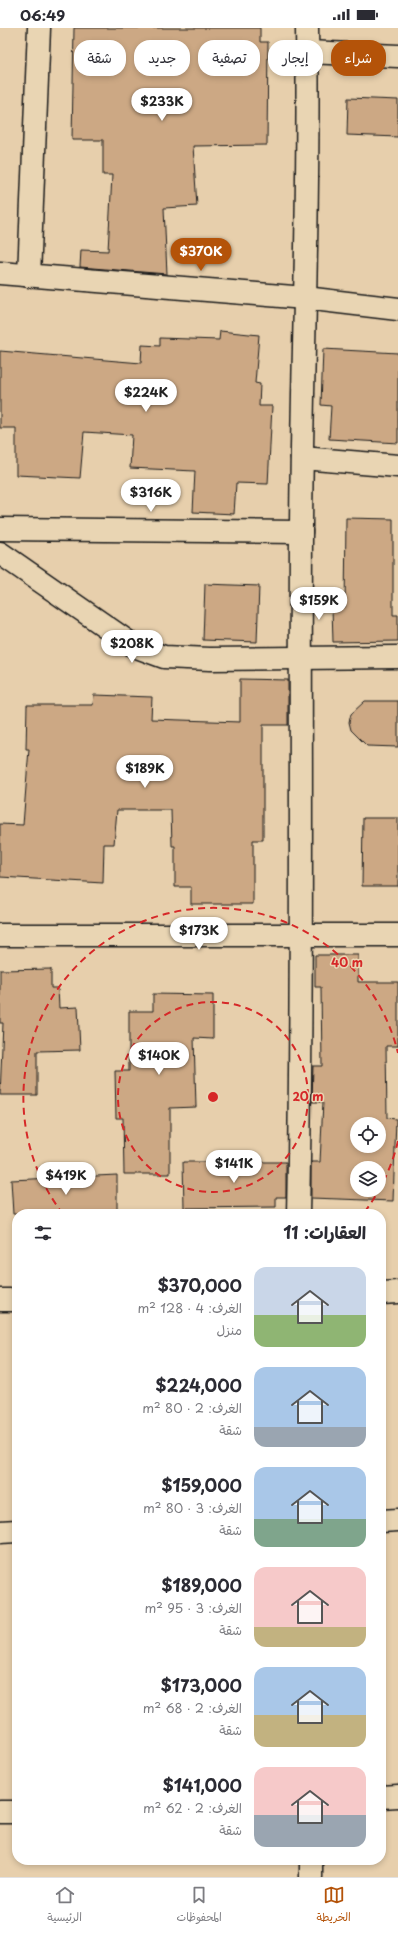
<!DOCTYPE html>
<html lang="ar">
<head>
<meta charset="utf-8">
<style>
	:root { --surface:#fff; --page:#f7f7f7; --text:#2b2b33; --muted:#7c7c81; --line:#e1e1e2; --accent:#b45309 }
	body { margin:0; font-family:"Playpen Sans","Playpen Sans Arabic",sans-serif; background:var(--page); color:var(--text); direction:rtl; height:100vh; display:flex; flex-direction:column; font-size:15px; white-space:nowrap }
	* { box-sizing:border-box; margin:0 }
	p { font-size:13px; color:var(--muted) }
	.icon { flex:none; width:22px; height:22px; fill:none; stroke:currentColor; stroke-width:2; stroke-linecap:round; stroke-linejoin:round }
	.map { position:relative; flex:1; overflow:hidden; direction:ltr }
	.sheet { position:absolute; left:12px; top:1181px; width:374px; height:656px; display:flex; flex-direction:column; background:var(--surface); border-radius:16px; box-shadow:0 2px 6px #0003; direction:rtl }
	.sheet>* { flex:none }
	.guide { position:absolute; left:12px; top:12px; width:374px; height:36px; direction:rtl; display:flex; gap:8px }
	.fabs { position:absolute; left:350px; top:1089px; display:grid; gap:8px }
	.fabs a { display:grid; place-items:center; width:36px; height:36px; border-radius:50%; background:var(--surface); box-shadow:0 2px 6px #0003; font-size:20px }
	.price { position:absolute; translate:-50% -34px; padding:0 9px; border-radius:14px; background:#fff; color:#222; font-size:13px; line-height:26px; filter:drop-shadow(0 1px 2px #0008) }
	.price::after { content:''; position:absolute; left:50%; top:24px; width:12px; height:9px; margin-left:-6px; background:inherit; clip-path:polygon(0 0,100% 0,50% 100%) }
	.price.on { background:var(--accent); color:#fff }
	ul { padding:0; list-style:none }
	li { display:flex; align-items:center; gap:12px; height:100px; padding:0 20px }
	li span { display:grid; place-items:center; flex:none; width:112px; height:80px; border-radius:12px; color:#555 }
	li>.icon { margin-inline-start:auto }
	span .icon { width:48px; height:48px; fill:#fffc; stroke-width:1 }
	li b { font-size:17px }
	h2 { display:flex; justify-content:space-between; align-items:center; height:48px; padding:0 20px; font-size:17px }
	.tag { padding:0 14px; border-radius:16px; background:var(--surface); box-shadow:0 2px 6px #0003; font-size:14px; line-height:36px }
	.tag.on { background:var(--accent); color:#fff }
	.status { display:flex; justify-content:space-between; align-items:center; height:28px; padding:0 20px; background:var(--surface); direction:ltr }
	.status svg { height:11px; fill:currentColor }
	.tab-bar { display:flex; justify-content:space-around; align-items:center; height:56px; border-top:1px solid var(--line); background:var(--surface); font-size:11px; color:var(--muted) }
	.tab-bar a { display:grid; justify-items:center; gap:2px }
	.tab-bar .on { color:var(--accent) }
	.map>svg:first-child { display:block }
</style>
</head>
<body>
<div class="status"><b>06:49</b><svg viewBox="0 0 49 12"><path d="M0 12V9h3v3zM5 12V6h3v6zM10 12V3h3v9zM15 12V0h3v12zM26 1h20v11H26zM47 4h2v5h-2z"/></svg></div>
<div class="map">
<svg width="398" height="1849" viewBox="0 0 398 1849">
	<rect width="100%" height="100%" fill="#e7cfac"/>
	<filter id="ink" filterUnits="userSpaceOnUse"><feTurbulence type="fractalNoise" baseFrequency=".025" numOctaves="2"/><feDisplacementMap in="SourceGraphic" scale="8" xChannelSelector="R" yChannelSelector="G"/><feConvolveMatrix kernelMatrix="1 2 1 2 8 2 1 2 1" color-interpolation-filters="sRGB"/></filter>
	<g filter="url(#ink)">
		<g fill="#cca884" stroke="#1c1c1c" fill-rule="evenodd">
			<path d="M74 0H260V14H268L267 117 193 118 197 178 164 180 167 246 80 239 81 222 108 223 112 147H103V112H72Z"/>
			<path d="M348 70 398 72V109L347 107Z"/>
			<path d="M220 303 259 307 255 355 260 356 259 378H272L268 456 236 455 234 486 193 484 195 443 130 440 132 407 84 404 80 450 16 447V400H0V323L141 335 142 317 160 318V310L219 312Z"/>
			<path d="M323 321 398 325V415L329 411 331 378 321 377Z"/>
			<path d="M346 490 393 491V587H398V613L333 614 332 579H345Z"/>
			<path d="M205 556 259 558 257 614 203 612Z"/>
			<path d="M240 651 288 652V697H263V812H253V876H191V859H175V818H172L171 782H117L114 816H104L103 855 0 849V796L23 797 29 721H26L27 677H93L94 667 152 669 151 691 240 694Z"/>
			<path d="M365 673H398V719L367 718 351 702 349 694 351 686Z"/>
			<path d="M363 790H398V858H362Z"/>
			<path d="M315 927H358V954H398V1018H386L387 1090 396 1091 393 1173 311 1170V1134H320L323 1074H312L313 1038H322L321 959H315ZM357 1096H379V1118H357ZM357 1140H379V1162H357Z"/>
			<path d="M51 941V960H58L59 980 78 979 80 1022 37 1023V1067H0L3 995H0V942Z"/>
			<path d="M153 966 213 967V1011L194 1010 196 1079 170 1080V1146H124L123 1090H116L115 1043H129V983H153Z"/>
			<path d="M183 1134H286V1169H276V1179L184 1180Z"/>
			<path d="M117 1147V1186H13L11 1152Z"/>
		</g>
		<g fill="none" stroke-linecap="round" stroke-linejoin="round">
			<defs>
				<g id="minor">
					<path d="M307 24 398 28"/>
					<path d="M0 245 305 270 398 281"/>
					<path d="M29 248 39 0"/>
					<path d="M302 430 398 438"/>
					<path d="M0 501 301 504"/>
					<path d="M0 525 134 618 164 629 210 631 398 629"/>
					<path d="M0 907H398"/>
					<path d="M298 1186C303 958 300 729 301 501 302 334 310 167 307 0"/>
					<path d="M381 1265 398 1264"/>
					<path d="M0 1272H17"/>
					<path d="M381 1493 398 1492"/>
					<path d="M0 1504 17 1503"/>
					<path d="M381 1769 398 1768"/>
					<path d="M0 1784H17"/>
					<path d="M311 1832V1849"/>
				</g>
			</defs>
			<use href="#minor" stroke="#1c1c1c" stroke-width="25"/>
			<use href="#minor" stroke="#e9d5b3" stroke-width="22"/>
		</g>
	</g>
	<g fill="none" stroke="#d62828" stroke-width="2" stroke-dasharray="7 5">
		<circle cx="213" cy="1069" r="95"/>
		<path d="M398 1113A190 190 0 0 1 363 1186M63 1186A190 190 0 1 1 398 1025"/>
	</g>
	<circle cx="213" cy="1069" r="6" fill="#d62828" stroke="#e9d5b3" stroke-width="2"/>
	<g font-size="12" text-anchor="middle" font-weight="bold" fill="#d62828" stroke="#e9d5b3" stroke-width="3" stroke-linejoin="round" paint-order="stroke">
		<text x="347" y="939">40 m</text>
		<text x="308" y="1073">20 m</text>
	</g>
</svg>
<div class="fabs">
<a><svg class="icon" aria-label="locate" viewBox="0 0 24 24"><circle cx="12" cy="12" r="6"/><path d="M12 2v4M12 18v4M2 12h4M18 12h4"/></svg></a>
<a><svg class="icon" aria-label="layers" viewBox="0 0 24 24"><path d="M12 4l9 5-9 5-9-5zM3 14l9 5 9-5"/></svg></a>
</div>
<b class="price" style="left:162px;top:94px">$233K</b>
<b class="price on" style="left:201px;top:244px">$370K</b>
<b class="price" style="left:146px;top:385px">$224K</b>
<b class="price" style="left:151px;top:485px">$316K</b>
<b class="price" style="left:319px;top:593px">$159K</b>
<b class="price" style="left:132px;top:636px">$208K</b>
<b class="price" style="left:145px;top:761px">$189K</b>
<b class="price" style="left:199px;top:923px">$173K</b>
<b class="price" style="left:159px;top:1048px">$140K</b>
<b class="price" style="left:234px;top:1156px">$141K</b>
<b class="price" style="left:66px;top:1168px">$419K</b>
<div class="guide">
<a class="tag on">شراء</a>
<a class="tag">إيجار</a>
<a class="tag">تصفية</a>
<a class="tag">جديد</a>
<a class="tag">شقة</a>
</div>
<section class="sheet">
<h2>العقارات: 11<svg class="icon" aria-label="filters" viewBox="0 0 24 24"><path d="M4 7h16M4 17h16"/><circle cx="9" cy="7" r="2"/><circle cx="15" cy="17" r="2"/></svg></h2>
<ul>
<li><span style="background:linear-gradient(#c9d6e8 60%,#8fb573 0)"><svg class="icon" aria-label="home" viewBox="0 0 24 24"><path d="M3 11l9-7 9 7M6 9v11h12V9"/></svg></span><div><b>$370,000</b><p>الغرف: 4 · 128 m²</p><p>منزل</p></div></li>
<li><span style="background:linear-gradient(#a9c7e8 75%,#9aa5b1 0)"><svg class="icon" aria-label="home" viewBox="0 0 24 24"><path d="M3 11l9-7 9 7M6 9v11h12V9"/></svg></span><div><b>$224,000</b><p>الغرف: 2 · 80 m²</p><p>شقة</p></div></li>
<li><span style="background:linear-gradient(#a9c7e8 65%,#7fa58c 0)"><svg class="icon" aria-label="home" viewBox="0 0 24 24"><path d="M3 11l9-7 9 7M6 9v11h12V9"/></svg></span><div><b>$159,000</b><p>الغرف: 3 · 80 m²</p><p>شقة</p></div></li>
<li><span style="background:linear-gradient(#f6c9c9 75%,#c2b280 0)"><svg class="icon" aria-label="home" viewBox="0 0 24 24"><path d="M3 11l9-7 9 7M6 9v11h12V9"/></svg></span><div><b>$189,000</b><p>الغرف: 3 · 95 m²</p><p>شقة</p></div></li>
<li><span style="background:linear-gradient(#a9c7e8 60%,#c2b280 0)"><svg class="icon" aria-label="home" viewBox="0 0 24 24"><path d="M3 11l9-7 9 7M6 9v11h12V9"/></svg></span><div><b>$173,000</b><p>الغرف: 2 · 68 m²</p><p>شقة</p></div></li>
<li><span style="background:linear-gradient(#f6c9c9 60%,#9aa5b1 0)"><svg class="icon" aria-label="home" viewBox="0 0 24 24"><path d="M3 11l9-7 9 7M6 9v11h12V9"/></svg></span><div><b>$141,000</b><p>الغرف: 2 · 62 m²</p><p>شقة</p></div></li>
</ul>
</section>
</div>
<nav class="tab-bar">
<a class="on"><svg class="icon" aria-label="map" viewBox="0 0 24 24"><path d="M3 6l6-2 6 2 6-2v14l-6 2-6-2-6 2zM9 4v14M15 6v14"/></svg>الخريطة</a>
<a><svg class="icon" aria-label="saved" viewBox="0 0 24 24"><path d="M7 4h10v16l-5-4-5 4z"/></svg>المحفوظات</a>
<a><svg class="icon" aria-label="home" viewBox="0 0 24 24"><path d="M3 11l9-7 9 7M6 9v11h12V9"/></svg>الرئيسية</a>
</nav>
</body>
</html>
